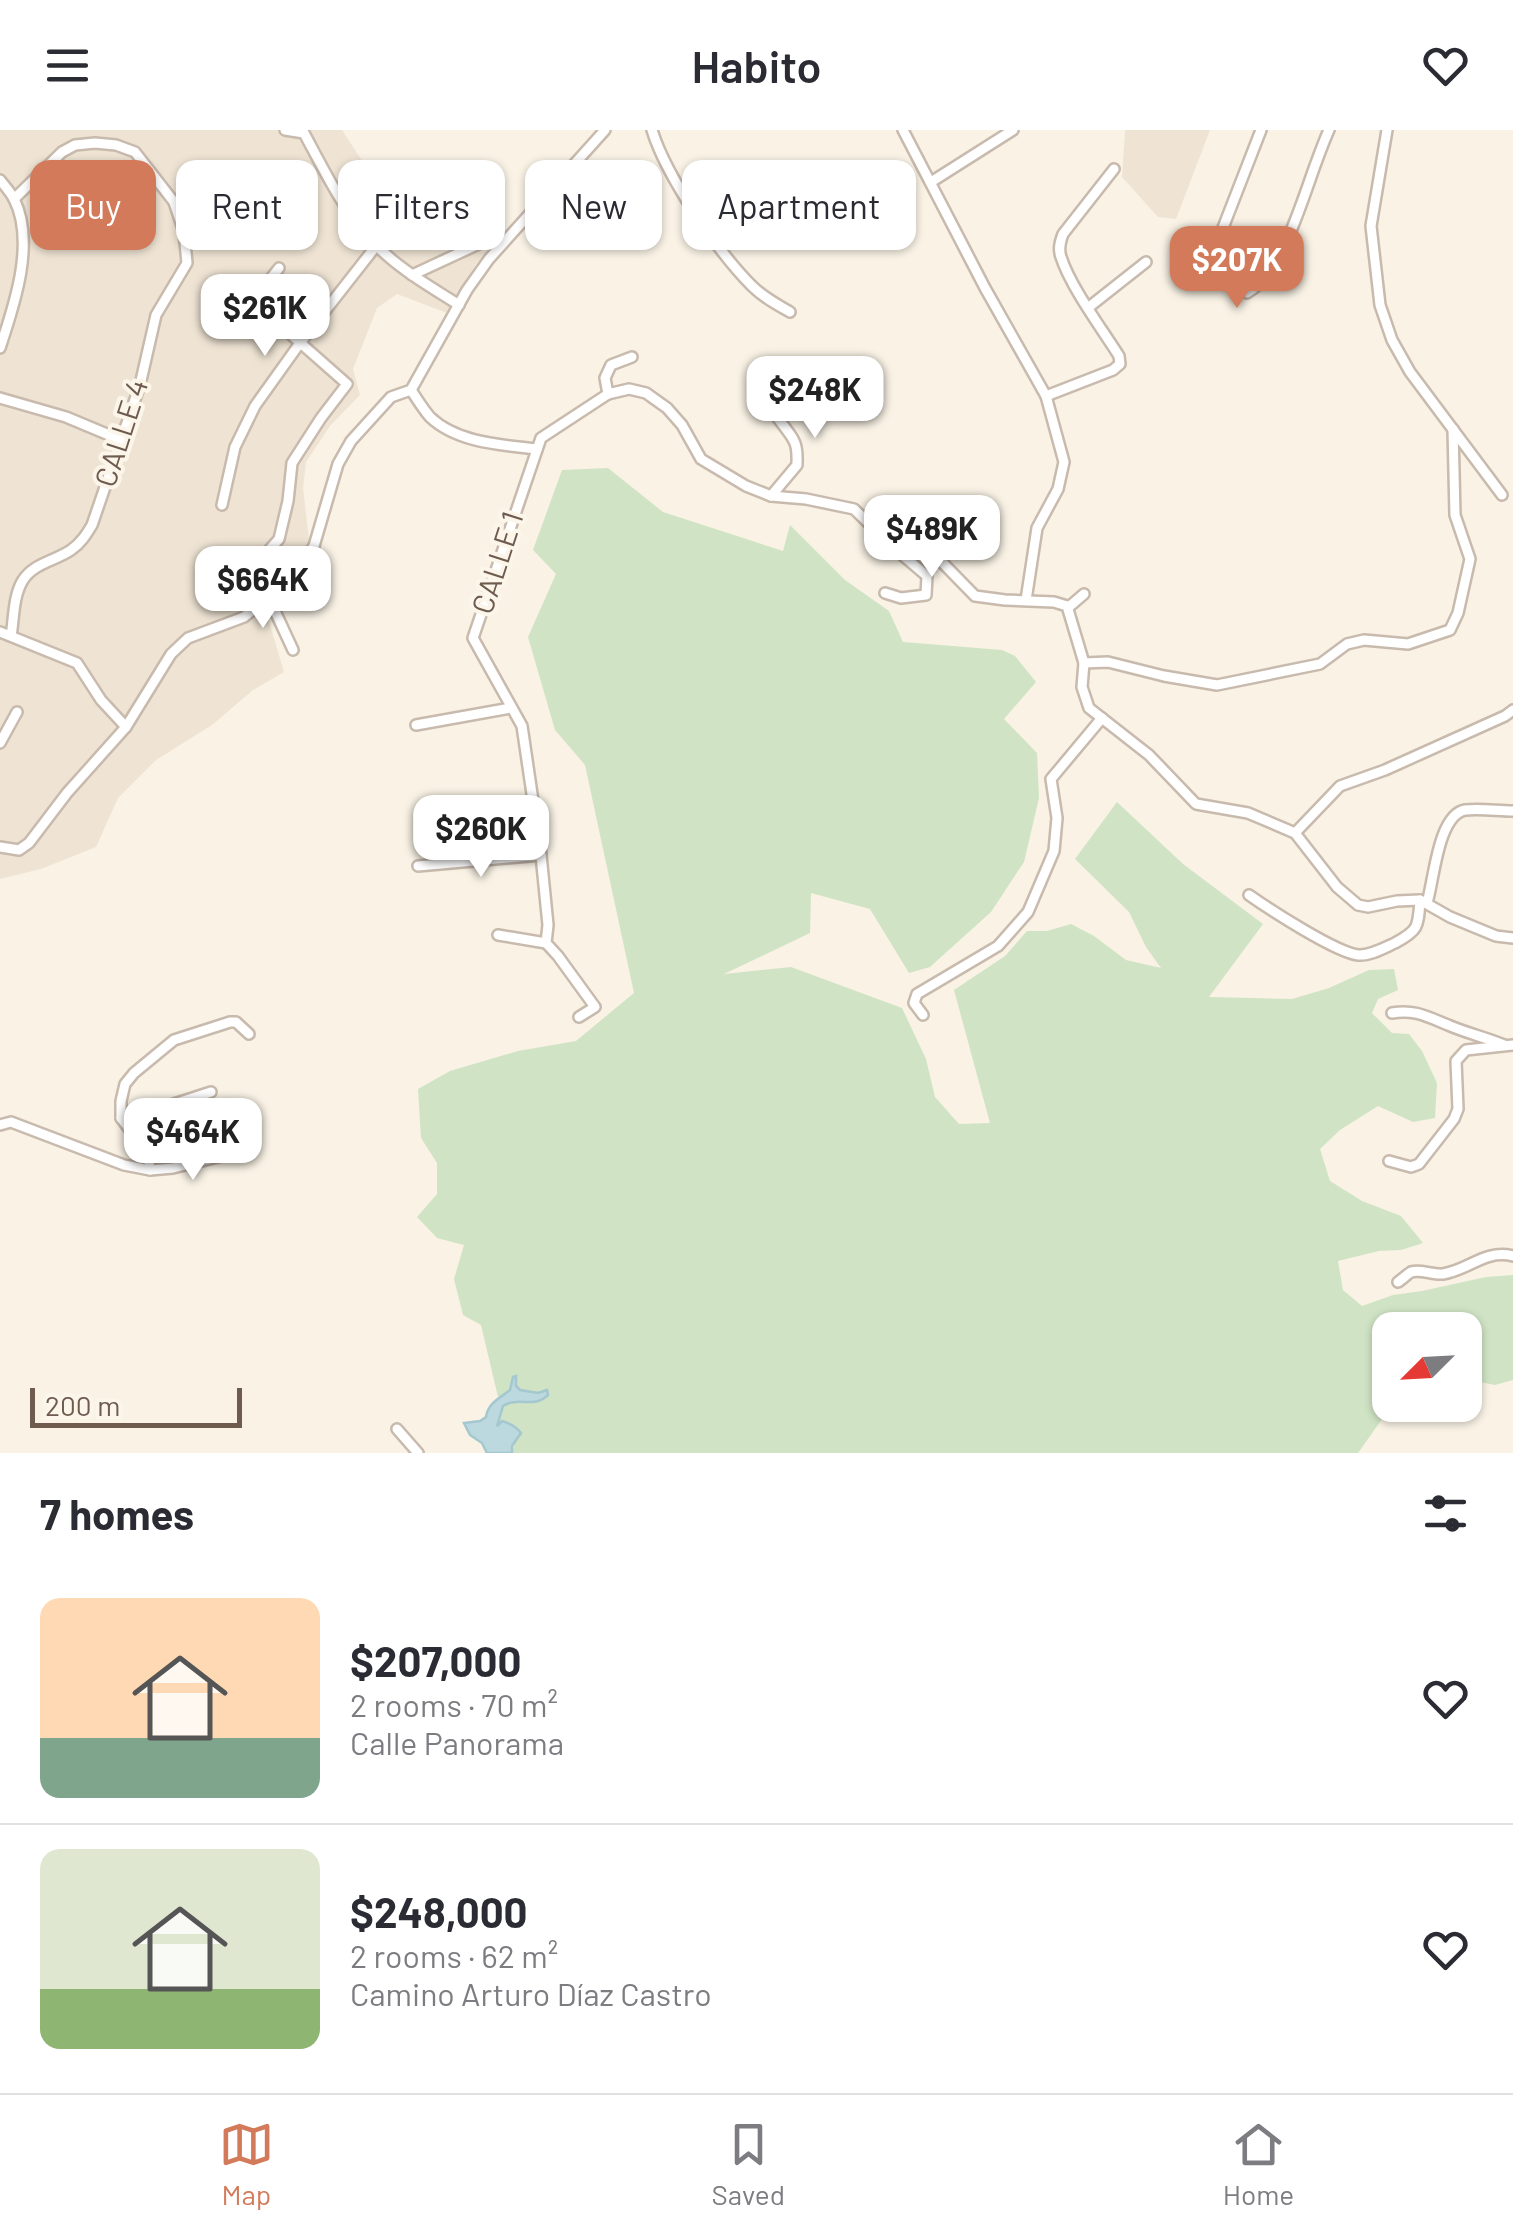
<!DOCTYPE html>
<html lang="en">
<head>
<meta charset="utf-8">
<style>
	:root { --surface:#fff; --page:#f2f2f3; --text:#2b2b33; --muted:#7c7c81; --line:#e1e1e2; --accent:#d37a5a }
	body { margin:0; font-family:Barlow,sans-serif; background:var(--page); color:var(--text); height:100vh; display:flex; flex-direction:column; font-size:38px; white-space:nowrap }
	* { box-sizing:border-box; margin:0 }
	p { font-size:32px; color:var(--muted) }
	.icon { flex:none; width:55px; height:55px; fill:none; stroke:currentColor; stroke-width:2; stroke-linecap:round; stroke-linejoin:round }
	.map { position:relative; height:1323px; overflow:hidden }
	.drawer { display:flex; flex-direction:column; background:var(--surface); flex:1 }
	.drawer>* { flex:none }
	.guide { position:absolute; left:30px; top:30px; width:1000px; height:90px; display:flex; gap:20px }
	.needle { width:65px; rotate:246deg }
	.controls { position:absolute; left:1372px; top:1182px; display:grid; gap:20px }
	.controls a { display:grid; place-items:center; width:110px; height:110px; border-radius:20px; background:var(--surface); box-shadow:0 2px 8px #0004; font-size:50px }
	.scale { position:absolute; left:30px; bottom:25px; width:212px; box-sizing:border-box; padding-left:10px; border:5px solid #6e5b4e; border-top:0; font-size:28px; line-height:35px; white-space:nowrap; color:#6e5b4e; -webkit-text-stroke:8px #fcf6ea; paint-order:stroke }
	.price { position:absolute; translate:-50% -85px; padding:0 22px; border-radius:20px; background:#fff; color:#222; font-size:32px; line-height:65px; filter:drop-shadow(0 2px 5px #0008) }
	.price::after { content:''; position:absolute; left:50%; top:60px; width:30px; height:22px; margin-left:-15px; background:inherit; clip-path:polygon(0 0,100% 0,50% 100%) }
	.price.active { background:var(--accent); color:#fff }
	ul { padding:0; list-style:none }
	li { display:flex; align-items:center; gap:30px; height:250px; padding:0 40px }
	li+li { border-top:2px solid var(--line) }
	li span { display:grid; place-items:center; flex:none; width:280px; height:200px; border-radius:20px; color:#555 }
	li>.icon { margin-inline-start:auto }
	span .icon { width:120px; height:120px; fill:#fffc; stroke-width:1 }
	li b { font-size:42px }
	h2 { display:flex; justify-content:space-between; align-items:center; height:120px; padding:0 40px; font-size:42px }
	.tag { padding:0 35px; border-radius:20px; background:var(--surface); box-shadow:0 2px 8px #0004; font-size:35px; line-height:90px }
	.tag.active { background:var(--accent); color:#fff }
	header { display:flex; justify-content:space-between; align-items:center; height:130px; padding:0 40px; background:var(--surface); font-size:45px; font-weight:600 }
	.dock { display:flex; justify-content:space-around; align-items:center; height:140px; border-top:2px solid var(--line); background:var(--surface); font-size:28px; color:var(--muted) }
	.dock a { display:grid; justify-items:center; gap:5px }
	.dock .active { color:var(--accent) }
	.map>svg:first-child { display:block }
</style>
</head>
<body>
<header><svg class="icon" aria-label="menu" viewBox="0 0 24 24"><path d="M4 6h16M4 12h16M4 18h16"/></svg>Habito<svg class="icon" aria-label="heart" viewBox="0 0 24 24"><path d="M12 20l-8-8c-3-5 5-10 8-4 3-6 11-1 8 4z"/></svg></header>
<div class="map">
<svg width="1513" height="1323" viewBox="0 0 1513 1323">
	<rect width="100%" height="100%" fill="#f9f2e5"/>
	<g fill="#efe4d4">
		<path d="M0 0H342L396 83 421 100 497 73 506 100 476 134 447 183 397 164 377 178 353 239 360 265 330 296 306 332 303 358 309 410 306 422 286 445 261 465 284 542 253 560 212 595 156 630 118 668 96 717 41 739 0 749Z"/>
		<path d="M1125 0H1210L1176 89 1158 87 1122 47Z"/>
	</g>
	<path fill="#d0e4c5" d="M608 338 663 382 783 421 790 395 845 450 889 481 903 512 1002 520 1015 526 1036 552 1004 589 1037 623 1039 668 1024 732 991 782 930 837 909 843 870 779 811 763 810 803 724 844 791 837 902 878 926 929 935 967 959 994 990 993 954 860 1005 826 1027 801H1047L1071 794 1094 806 1126 830 1161 838 1146 817 1129 782 1075 729 1117 672 1183 734 1263 794 1209 867 1292 869 1329 858 1369 840 1394 839 1398 860 1378 869 1372 883 1392 903 1409 904 1422 921 1437 953 1435 988 1413 992 1378 976 1340 1000 1320 1019 1330 1051 1362 1071 1401 1086 1423 1113 1401 1120 1379 1121 1338 1131 1343 1160 1362 1176 1393 1165 1422 1161 1486 1147 1513 1145V1250L1495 1255 1465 1249V1200H1390V1275H1392L1358 1323H512L518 1299 502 1291 497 1296 500 1279C511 1268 515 1273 528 1273 532 1273 536 1272 541 1271L538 1263 520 1260 516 1256V1247L513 1248 510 1260 498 1267 481 1195 463 1185 454 1149 464 1115 437 1108 417 1087 437 1064V1033L421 1008 418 959 450 941 518 921 576 911 634 863 585 635 555 600 528 507 556 444 533 420 562 340Z"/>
	<path fill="#bcd9df" stroke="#a4c7d0" stroke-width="2.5" d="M516 1246V1256L520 1260 538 1263 547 1260 548 1265C534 1279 518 1266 503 1276L497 1296 502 1291C509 1293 517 1298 521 1303L512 1316V1323H487L482 1313 470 1305 464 1293 480 1291 486 1287C488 1273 500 1268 510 1260L513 1247Z"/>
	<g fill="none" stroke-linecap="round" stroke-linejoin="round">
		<defs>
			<g id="minor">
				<path d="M285 0 304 3C325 42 345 84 376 115 399 139 431 157 459 175"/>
				<path d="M652 0C666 46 718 122 752 156 763 167 776 174 790 182"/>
				<path d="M903 0 985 158 1046 266 1064 332 1058 359 1037 398 1026 470"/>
				<path d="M1261 0 1214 121C1212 144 1225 157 1247 163 1253 159 1260 154 1265 148 1296 106 1308 47 1329 0"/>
				<path d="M1387 0 1371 96 1380 175 1392 210 1410 242 1502 365"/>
				<path d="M0 50C5 56 11 63 14 69 36 112 14 176 0 218"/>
				<path d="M931 52 1013 0"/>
				<path d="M174 72 302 48"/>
				<path d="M412 145 496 106"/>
				<path d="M1089 177 1146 132"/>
				<path d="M411 260C417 269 423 279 430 287 457 313 502 315 537 319"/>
				<path d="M608 264 605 248 611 235 632 227"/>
				<path d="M1046 266 1113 240 1120 234 1119 226C1102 199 1070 156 1061 127 1058 119 1060 112 1063 104L1114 39"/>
				<path d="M0 268 66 287 121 310"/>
				<path d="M771 366 797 335C797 327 798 318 794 311 785 292 749 266 776 249L821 255"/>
				<path d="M222 375 235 317 255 276 300 213 376 116"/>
				<path d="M253 438 279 409 288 371 292 333 321 288 347 254 253 171 279 138"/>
				<path d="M885 463 901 468 926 465 927 446 894 418"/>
				<path d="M268 466 293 520"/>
				<path d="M1067 476H1070L1084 464"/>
				<path d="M0 502 77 533 101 570 126 597"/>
				<path d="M11 506C14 489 13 466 23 450 34 433 55 431 71 420 81 413 86 405 92 395L140 255 156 185 187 133 184 102 174 72 135 22 116 15 95 13 75 15 62 22 14 69"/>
				<path d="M1084 533 1108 532 1164 546 1217 555 1320 534 1347 514 1364 510 1408 514 1450 500 1458 483 1470 429 1455 385 1453 299"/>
				<path d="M416 595 511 578"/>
				<path d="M0 613 17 582"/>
				<path d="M1295 703 1340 656 1385 640 1505 586 1513 580"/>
				<path d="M0 717 19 720 29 713 67 663 126 597 171 524 188 508 244 487 291 448 314 416 338 334 351 311 391 267 411 260 467 160 489 129 605 0"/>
				<path d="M418 736 541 725"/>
				<path d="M1249 765C1269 779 1335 822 1358 825 1370 826 1384 818 1395 813 1419 800 1418 797 1420 770"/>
				<path d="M1427 773C1434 750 1438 685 1465 680 1480 678 1498 681 1513 681"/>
				<path d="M498 805 546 813"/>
				<path d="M1392 883C1415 879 1428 887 1448 895 1466 903 1485 907 1504 915"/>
				<path d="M923 885 914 873 917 864 998 816 1028 782 1054 721 1057 688 1051 649 1102 588"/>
				<path d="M579 887 595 877 558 826 546 813 548 795 541 725 522 596 473 508 541 308 608 264 629 259 646 263 667 278 682 295 701 329 746 356 771 366 806 369 854 379 892 416 934 424 975 466 1005 470 1054 472 1067 476 1084 533 1082 557 1089 578 1149 625 1196 674 1248 683 1295 703 1337 757 1358 775 1368 777 1397 771 1420 770 1450 787 1496 806 1513 808"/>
				<path d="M121 988 146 983 211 962"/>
				<path d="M0 995 11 992 124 1035 150 1040 173 1038 230 1024"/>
				<path d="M1389 1031 1411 1037 1419 1034 1454 989 1458 979 1456 931 1466 920 1513 915"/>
				<path d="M150 1040 148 1024 121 988V971L125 954 134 943 174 910 230 892H236L249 904"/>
				<path d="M1398 1152C1400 1151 1409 1143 1411 1142 1420 1139 1433 1145 1443 1144 1469 1140 1485 1119 1513 1126"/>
				<path d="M397 1299 418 1323"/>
			</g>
		</defs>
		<use href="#minor" stroke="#c8baad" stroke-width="14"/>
		<use href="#minor" stroke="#fff" stroke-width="9"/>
	</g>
	<g text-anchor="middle" stroke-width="8" stroke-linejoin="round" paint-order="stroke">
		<g font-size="30" fill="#6e5b4e" stroke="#fcf6ea">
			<text transform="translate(122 303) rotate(-72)" y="10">CALLE 4</text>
			<text transform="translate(498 433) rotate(-72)" y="10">CALLE 1</text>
		</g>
	</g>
</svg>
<div class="controls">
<a><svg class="needle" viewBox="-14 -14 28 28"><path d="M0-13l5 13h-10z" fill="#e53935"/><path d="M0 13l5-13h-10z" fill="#7c7c81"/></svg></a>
</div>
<div class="scale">200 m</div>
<b class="price active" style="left:1237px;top:181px">$207K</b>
<b class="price" style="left:265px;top:229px">$261K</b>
<b class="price" style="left:815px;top:311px">$248K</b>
<b class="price" style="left:932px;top:450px">$489K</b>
<b class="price" style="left:263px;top:501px">$664K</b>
<b class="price" style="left:481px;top:750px">$260K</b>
<b class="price" style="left:193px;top:1053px">$464K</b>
<div class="guide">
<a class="tag active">Buy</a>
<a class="tag">Rent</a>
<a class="tag">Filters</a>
<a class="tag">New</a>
<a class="tag">Apartment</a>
</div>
</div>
<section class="drawer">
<h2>7 homes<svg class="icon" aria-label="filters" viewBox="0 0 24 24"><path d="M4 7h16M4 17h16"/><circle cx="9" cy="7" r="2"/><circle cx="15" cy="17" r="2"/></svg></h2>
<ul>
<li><span style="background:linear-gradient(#ffd9b3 70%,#7fa58c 0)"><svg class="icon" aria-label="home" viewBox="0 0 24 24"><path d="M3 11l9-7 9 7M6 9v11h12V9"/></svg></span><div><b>$207,000</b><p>2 rooms · 70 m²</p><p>Calle Panorama</p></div><svg class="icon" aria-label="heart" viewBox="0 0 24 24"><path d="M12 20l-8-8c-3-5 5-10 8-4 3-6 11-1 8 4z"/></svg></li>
<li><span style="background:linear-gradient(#dfe7d0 70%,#8fb573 0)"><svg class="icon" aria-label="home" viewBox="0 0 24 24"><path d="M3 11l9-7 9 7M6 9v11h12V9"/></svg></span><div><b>$248,000</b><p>2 rooms · 62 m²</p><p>Camino Arturo Díaz Castro</p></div><svg class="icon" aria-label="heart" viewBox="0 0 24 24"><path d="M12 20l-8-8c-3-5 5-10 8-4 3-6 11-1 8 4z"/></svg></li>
</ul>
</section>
<nav class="dock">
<a class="active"><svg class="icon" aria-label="map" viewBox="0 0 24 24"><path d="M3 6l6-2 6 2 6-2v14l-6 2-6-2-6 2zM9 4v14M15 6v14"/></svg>Map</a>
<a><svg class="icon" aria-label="saved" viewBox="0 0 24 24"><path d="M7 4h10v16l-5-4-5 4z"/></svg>Saved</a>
<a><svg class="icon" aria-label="home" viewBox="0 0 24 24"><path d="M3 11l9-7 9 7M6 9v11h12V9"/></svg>Home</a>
</nav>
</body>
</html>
